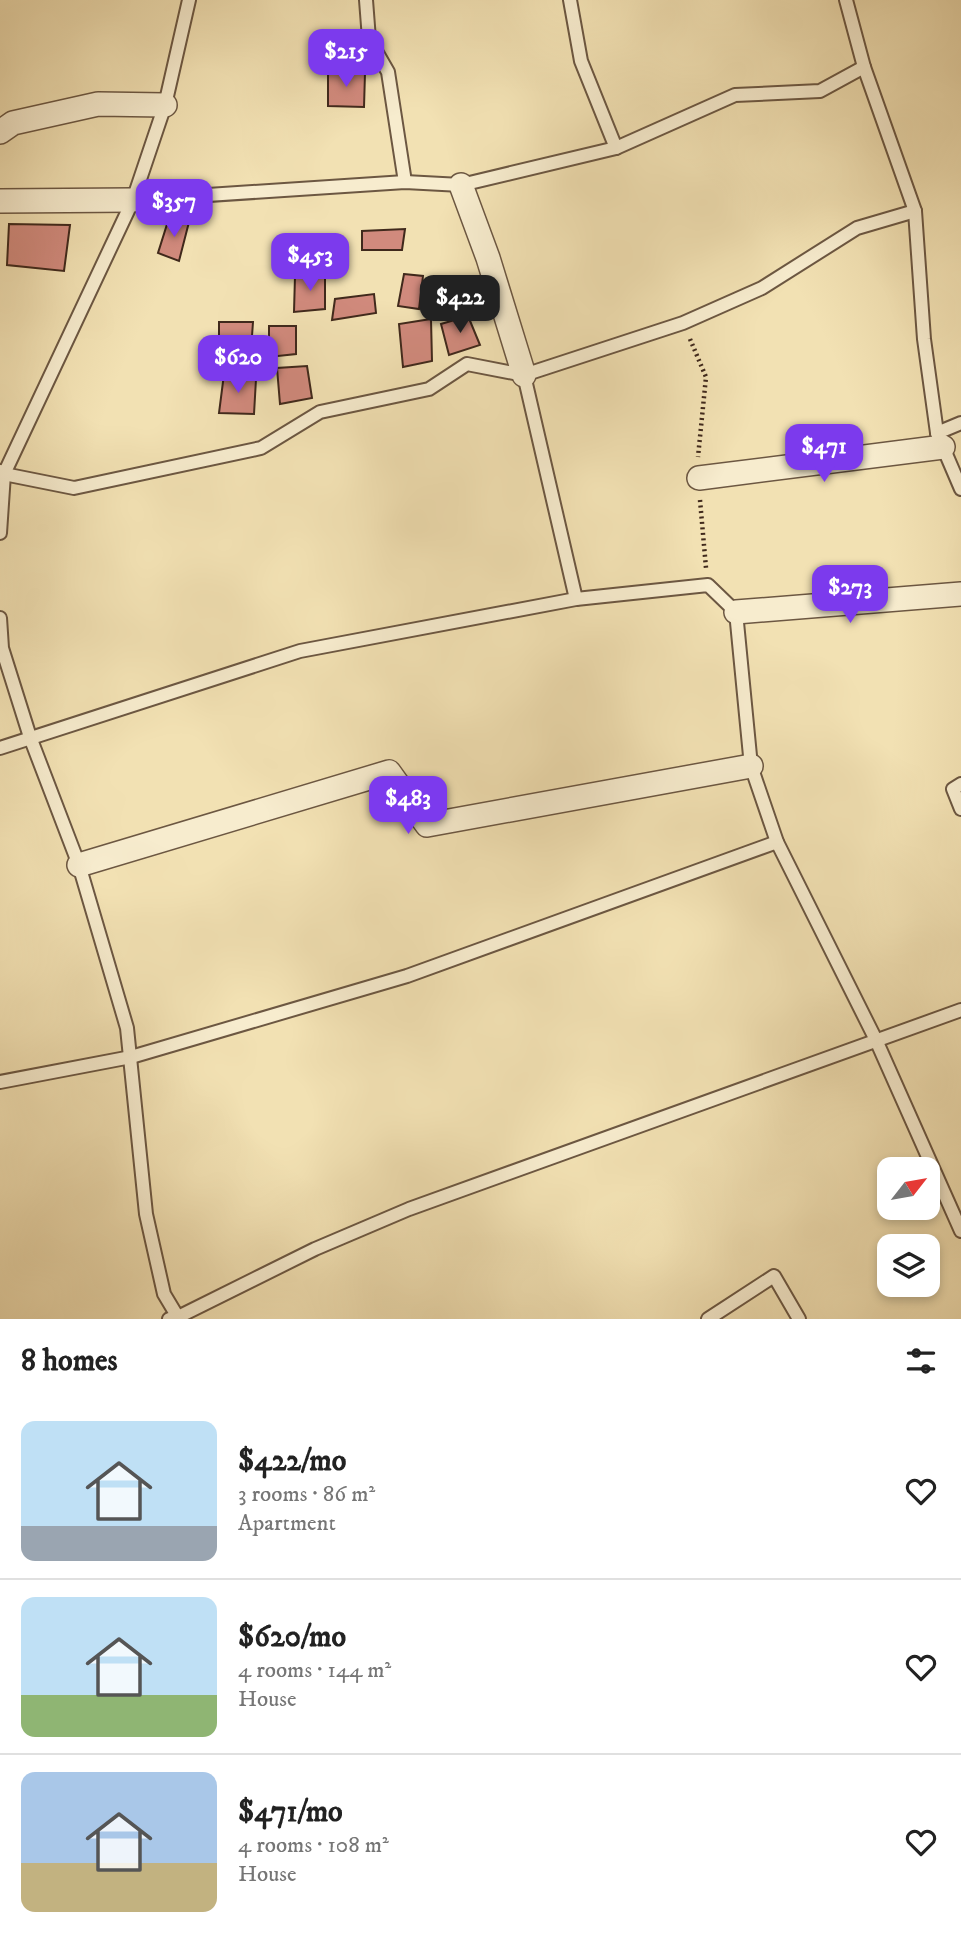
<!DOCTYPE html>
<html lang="en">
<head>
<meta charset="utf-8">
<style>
	:root { --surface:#fff; --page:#f6f6f6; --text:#222; --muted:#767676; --line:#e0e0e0; --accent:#7c3aed }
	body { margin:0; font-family:"IM FELL DW Pica",serif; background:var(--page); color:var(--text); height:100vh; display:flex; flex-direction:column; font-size:26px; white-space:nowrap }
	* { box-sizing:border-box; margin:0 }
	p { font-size:23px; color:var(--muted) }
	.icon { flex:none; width:38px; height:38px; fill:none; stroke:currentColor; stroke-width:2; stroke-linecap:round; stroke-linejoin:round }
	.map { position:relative; height:1319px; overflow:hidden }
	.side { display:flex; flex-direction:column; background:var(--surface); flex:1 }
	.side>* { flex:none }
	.needle { width:46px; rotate:59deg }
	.controls { position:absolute; left:877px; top:1157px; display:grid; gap:14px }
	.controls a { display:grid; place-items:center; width:63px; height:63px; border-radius:14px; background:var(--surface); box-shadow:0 4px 10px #0003; font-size:35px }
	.price { position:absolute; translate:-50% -60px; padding:0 16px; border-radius:14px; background:var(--accent); color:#fff; font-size:23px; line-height:46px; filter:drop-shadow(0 2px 4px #0008) }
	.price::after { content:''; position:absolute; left:50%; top:42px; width:21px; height:16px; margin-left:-10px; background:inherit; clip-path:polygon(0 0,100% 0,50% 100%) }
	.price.on { background:#222; color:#fff }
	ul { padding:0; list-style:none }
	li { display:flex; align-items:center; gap:21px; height:175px; padding:0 21px }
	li+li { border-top:2px solid var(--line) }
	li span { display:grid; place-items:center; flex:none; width:196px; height:140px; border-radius:14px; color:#555 }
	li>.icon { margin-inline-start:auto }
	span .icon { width:84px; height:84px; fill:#fffc; stroke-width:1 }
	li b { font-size:30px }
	h2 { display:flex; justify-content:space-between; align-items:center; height:84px; padding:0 21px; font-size:30px }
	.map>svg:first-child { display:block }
</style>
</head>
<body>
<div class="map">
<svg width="961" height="1319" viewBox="0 0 961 1319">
	<rect width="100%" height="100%" fill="#f2e1b3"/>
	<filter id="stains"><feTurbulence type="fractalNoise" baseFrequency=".00286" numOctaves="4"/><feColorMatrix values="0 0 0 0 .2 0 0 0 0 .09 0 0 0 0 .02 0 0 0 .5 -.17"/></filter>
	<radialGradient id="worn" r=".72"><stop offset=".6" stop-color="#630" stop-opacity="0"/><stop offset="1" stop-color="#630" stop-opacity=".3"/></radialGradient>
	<g fill="#d18a7d" stroke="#40291c" stroke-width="2">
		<path d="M328 72 365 73 364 107 328 106Z"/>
		<path d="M169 218 189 222 179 261 158 253Z"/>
		<path d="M9 224 70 225 64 271 7 265Z"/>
		<path d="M405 229 402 250H362V231Z"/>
		<path d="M322 239 321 263 295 265 291 241Z"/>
		<path d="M325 274V309L294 312 295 276Z"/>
		<path d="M404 274 423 276 419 309 398 306Z"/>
		<path d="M374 294 376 313 332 320 335 299Z"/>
		<path d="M468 316 480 345 449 355 441 324Z"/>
		<path d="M431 319 432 361 403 367 399 324Z"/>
		<path d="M219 322H253L250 364 219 363Z"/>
		<path d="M269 326H296V354L269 357Z"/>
		<path d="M307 366 312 398 280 404 277 368Z"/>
		<path d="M224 374 256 379 254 414 219 413Z"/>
	</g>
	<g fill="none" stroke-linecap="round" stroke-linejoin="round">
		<defs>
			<g id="lane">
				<path d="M366 0 369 39 388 72 405 182"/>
				<path d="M570 0 581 61 616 148"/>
				<path d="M846 0 864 67 915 211 924 339 937 433 961 489"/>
				<path d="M133 200 405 182 461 185 616 148 735 95 820 91 864 67"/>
				<path d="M937 433 961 423"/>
				<path d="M0 471 4 474 74 488 261 448 320 412 429 389 467 364 524 375"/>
				<path d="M0 533 4 474 133 200 165 105 189 0"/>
				<path d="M576 599 524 375 683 323 762 288 857 228 915 211"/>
				<path d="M0 618 2 648 30 737 79 865 127 1028 146 1214 164 1294 179 1319"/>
				<path d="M0 748 300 651 576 599 708 585 736 612 751 766 777 842 876 1040 961 1231"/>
				<path d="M961 784 953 789 961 809"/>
				<path d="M0 1082 131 1057 407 976 777 842"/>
				<path d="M169 1319 178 1317 315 1249 409 1209 961 1010"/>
				<path d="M708 1319 774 1276 799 1319"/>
			</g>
			<g id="street">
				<path d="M0 132 13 123 98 104 165 105"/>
				<path d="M461 185 488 258 524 375"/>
				<path d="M0 201 133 200"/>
				<path d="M699 478 943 447"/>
				<path d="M736 612 961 594"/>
				<path d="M79 865 389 772 427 825 751 766"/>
			</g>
		</defs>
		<use href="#lane" stroke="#6c5742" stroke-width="16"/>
		<use href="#street" stroke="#6c5742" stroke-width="26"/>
		<g stroke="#40291c" stroke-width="4.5" stroke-dasharray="2 3.5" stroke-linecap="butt">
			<path d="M690 339 706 377 698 457"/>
			<path d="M700 500 706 568"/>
		</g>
		<use href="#lane" stroke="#f7ecce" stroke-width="12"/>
		<use href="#street" stroke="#f7ecce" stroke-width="23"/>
	</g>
	<rect width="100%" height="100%" filter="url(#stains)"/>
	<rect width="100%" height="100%" fill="url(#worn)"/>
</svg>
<div class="controls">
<a><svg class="needle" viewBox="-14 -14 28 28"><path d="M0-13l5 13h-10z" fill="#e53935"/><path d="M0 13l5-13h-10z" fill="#767676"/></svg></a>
<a><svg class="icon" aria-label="layers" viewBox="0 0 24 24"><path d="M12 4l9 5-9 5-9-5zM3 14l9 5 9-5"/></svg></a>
</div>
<b class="price" style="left:346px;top:89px">$215</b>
<b class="price" style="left:174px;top:239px">$357</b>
<b class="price" style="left:310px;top:293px">$453</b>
<b class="price on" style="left:460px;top:335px">$422</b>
<b class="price" style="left:238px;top:395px">$620</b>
<b class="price" style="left:824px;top:484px">$471</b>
<b class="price" style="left:850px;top:625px">$273</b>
<b class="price" style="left:408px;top:836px">$483</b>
</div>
<section class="side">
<h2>8 homes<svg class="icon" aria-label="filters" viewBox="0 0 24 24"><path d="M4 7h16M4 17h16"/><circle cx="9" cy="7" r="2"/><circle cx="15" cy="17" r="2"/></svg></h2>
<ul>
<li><span style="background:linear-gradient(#bfe0f5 75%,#9aa5b1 0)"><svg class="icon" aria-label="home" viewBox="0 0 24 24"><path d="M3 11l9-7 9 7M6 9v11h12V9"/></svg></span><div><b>$422/mo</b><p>3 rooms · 86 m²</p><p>Apartment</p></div><svg class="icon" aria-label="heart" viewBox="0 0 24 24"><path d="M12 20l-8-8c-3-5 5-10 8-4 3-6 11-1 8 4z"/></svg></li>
<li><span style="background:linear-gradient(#bfe0f5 70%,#8fb573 0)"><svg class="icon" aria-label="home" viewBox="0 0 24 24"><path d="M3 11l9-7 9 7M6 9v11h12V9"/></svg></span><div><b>$620/mo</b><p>4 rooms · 144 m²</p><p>House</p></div><svg class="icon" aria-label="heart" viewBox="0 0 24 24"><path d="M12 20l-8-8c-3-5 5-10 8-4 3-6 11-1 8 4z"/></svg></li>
<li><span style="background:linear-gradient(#a9c7e8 65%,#c2b280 0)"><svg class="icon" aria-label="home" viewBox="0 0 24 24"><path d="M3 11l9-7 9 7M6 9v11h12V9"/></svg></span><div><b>$471/mo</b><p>4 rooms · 108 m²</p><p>House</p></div><svg class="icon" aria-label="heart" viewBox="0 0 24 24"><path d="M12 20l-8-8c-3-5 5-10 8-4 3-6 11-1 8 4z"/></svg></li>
</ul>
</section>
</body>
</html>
